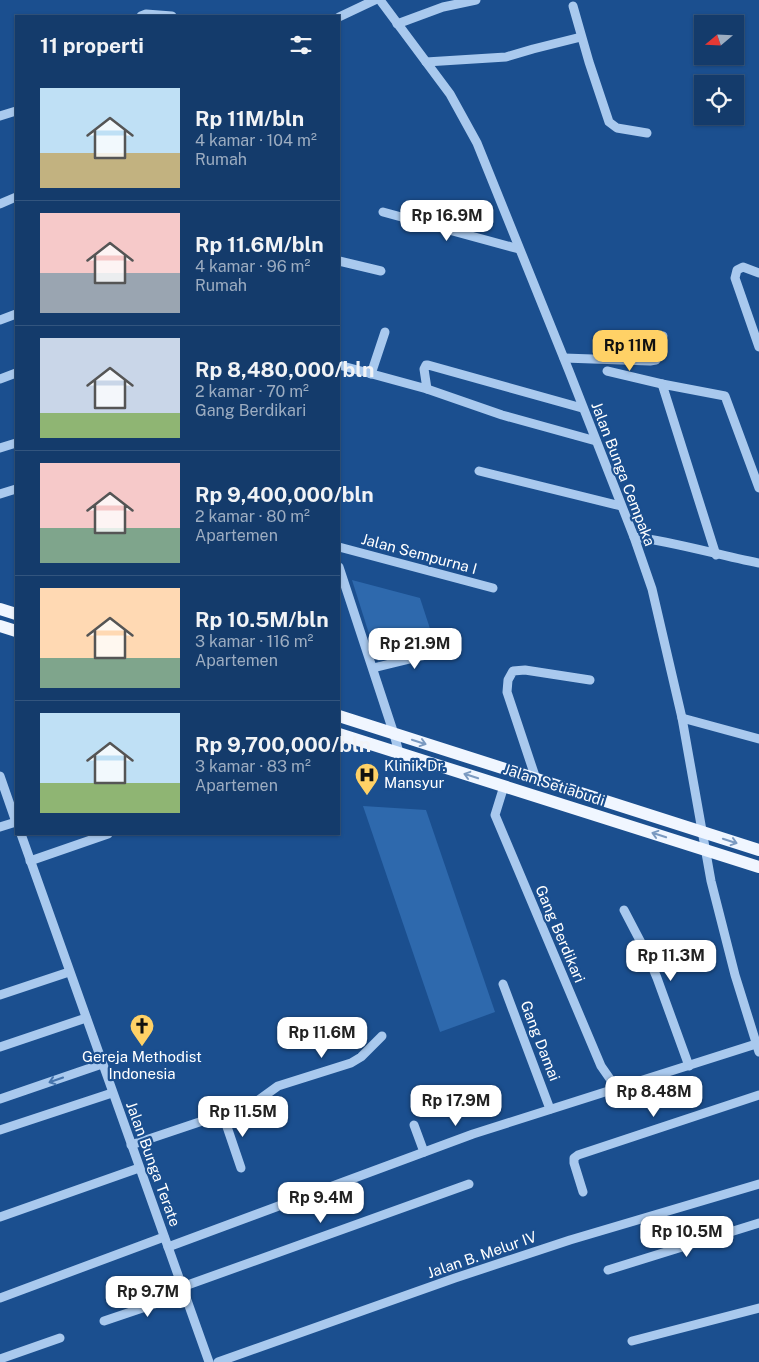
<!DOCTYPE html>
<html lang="id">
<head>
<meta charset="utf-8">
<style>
	:root { --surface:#143b6b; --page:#214673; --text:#f1f3f6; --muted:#9dadc1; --line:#33557e; --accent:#ffd166 }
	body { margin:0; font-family:"Public Sans",sans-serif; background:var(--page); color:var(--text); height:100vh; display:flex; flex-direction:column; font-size:19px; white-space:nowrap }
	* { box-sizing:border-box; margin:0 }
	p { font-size:16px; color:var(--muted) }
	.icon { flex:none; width:28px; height:28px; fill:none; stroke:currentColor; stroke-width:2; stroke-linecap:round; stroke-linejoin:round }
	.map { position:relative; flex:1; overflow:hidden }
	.drawer { position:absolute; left:15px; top:15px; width:325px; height:820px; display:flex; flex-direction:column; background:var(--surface); border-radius:0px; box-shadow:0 1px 4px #0004,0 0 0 1px var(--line) }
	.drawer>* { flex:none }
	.needle { width:32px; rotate:251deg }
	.fabs { position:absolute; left:694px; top:15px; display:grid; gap:10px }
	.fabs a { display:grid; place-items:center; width:50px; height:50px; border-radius:0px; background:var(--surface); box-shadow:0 1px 4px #0004,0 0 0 1px var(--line); font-size:25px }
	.price { position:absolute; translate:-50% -42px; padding:0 11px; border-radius:10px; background:#fff; color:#222; font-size:16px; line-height:32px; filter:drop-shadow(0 1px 2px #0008) }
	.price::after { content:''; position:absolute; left:50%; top:30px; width:15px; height:11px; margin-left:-8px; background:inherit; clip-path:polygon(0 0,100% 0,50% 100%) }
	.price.selected { background:var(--accent); color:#111 }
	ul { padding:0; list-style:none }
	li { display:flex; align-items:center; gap:15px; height:125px; padding:0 25px }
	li+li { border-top:1px solid var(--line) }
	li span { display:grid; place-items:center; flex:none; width:140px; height:100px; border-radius:0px; color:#555 }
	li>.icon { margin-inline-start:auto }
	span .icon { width:60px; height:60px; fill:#fffc; stroke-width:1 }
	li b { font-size:21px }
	h2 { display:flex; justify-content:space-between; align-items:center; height:60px; padding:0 25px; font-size:21px }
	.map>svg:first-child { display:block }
</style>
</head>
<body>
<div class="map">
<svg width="759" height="1362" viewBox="0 0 759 1362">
	<rect width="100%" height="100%" fill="#1b4f8f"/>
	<g fill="#2e69ad">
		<path d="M352 580 420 598 435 644 378 662Z"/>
		<path d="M363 806 426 810 495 1012 440 1032Z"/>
	</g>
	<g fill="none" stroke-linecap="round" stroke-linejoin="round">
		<g stroke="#a9c9ee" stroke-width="9">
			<path d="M380 0 450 94 477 143 569 371 634 537 652 589 682 718 711 881 735 975 759 1052"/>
			<path d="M573 6 589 62 609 122 617 128 647 133"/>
			<path d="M141 16 146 14 172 16"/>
			<path d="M339 17 375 0"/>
			<path d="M397 24 443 7 476 0"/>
			<path d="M426 62 506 57 533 49 581 37"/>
			<path d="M0 116 16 111"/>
			<path d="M0 204 16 197"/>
			<path d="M383 212 519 249"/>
			<path d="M339 261 381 271"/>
			<path d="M759 273 743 267 737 270 735 278 759 347"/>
			<path d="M0 320 16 314"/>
			<path d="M564 358 650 361 656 360 659 355 663 336"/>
			<path d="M339 365 427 389 502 415 596 441"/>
			<path d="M607 371 662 384"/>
			<path d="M371 374 385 332"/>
			<path d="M0 379 16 373"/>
			<path d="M427 389 424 369 426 365H428L582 408"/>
			<path d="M0 448 16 443"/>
			<path d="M479 471 621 506"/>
			<path d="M0 494 16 489"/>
			<path d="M634 537C676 542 717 555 759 563"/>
			<path d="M339 547 493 588"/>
			<path d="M716 555 662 384 725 396 759 488"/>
			<path d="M339 567 394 734 399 753"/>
			<path d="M373 668 451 649"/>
			<path d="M682 718 759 739"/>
			<path d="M0 776 16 822"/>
			<path d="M536 779 507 692 508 680 513 671 525 670 590 680"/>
			<path d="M504 786 495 815 601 1066 617 1089"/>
			<path d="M0 827 16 822"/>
			<path d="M21 834 209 1362"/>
			<path d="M30 861 108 834"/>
			<path d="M624 910 647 954 657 978 689 1066"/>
			<path d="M503 984 550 1109"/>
			<path d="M0 995 69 972"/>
			<path d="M0 1047 86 1018"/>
			<path d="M0 1099 102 1064"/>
			<path d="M223 1115 241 1168"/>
			<path d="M414 1125 424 1152"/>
			<path d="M0 1130 112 1093"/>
			<path d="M131 1145 253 1104 278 1086 351 1063 361 1057 382 1036"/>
			<path d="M583 1192 574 1163V1158L578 1155 759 1095"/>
			<path d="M0 1217 139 1168"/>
			<path d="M168 1247 473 1134 756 1044"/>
			<path d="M608 1270 759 1223"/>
			<path d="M182 1287 469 1184"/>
			<path d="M0 1298 164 1237"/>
			<path d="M104 1321 184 1294"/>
			<path d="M632 1341 759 1308"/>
			<path d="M0 1359 60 1338"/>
			<path d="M218 1362 455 1278 570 1240 759 1184"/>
		</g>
		<g stroke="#f0f6ff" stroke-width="12">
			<path d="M0 609 16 614"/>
			<path d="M0 626 16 631"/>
			<path d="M339 716 759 850"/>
			<path d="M339 734 759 867"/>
		</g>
	</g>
	<defs><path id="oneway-shaft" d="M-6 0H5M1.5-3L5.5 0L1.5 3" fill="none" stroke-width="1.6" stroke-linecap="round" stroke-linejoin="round" transform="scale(1.25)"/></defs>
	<g stroke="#7b9ac1">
		<use href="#oneway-shaft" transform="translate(419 742) rotate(18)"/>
		<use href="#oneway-shaft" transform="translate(471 776) rotate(-162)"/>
		<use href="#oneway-shaft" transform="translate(659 835) rotate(-162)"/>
		<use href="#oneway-shaft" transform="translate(730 841) rotate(18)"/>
	</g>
	<use stroke="#4674ac" href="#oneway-shaft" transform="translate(56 1080) rotate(161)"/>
	<defs>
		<symbol id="hospital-pin" viewBox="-11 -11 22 30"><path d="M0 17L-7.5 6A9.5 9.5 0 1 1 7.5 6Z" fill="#ffd166" stroke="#1b4f8f"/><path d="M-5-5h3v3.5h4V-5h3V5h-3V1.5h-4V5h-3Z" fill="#111"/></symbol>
		<symbol id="church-pin" viewBox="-11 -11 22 30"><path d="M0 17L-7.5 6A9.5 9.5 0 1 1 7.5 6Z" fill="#ffd166" stroke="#1b4f8f"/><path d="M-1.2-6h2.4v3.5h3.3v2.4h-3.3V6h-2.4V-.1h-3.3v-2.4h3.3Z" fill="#111"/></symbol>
	</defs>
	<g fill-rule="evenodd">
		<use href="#hospital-pin" x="353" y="761" width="28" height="38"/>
		<use href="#church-pin" x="128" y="1012" width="28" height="38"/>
	</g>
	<g text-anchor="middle" stroke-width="4.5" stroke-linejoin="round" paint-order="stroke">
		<g font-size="15" fill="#fff" stroke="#1b4f8f">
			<text transform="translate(623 474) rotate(69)" y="5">Jalan Bunga Cempaka</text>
			<text transform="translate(419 554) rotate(15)" y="5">Jalan Sempurna I</text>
			<text transform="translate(554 785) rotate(18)" y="5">Jalan Setiabudi</text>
			<text transform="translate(560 934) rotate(67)" y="5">Gang Berdikari</text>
			<text transform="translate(540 1041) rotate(69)" y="5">Gang Damai</text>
			<text transform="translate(153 1164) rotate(70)" y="5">Jalan Bunga Terate</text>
			<text transform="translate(482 1255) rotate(-19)" y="5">Jalan B. Melur IV</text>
		</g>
		<g font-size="15" fill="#fff" stroke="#1b4f8f" text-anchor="start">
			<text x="384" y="771">Klinik Dr.<tspan x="384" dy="17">Mansyur</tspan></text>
			<text x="142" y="1062" text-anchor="middle">Gereja Methodist<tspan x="142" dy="17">Indonesia</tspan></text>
		</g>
	</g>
</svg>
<div class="fabs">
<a><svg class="needle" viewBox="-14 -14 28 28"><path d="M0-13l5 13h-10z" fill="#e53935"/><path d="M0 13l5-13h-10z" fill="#9dadc1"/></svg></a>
<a><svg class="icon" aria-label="locate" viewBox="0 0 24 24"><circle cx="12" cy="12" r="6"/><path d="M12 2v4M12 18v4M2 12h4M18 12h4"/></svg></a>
</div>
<b class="price" style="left:447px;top:242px">Rp 16.9M</b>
<b class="price selected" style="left:630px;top:372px">Rp 11M</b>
<b class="price" style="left:415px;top:670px">Rp 21.9M</b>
<b class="price" style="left:671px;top:982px">Rp 11.3M</b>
<b class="price" style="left:322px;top:1059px">Rp 11.6M</b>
<b class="price" style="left:654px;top:1118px">Rp 8.48M</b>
<b class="price" style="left:456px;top:1127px">Rp 17.9M</b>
<b class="price" style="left:243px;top:1138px">Rp 11.5M</b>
<b class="price" style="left:321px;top:1224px">Rp 9.4M</b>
<b class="price" style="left:687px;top:1258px">Rp 10.5M</b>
<b class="price" style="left:148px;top:1318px">Rp 9.7M</b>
<section class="drawer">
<h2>11 properti<svg class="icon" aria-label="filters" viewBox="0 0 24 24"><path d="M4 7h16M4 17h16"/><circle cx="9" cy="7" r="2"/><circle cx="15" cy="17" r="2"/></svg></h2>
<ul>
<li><span style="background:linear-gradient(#bfe0f5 65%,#c2b280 0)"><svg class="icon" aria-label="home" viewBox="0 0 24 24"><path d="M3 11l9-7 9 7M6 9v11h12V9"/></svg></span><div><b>Rp 11M/bln</b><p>4 kamar · 104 m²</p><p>Rumah</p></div></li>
<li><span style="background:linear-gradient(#f6c9c9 60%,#9aa5b1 0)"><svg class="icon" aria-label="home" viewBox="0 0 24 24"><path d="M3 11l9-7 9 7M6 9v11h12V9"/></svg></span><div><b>Rp 11.6M/bln</b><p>4 kamar · 96 m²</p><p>Rumah</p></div></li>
<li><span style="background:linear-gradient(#c9d6e8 75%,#8fb573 0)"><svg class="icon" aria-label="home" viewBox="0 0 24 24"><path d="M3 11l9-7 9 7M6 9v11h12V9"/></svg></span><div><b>Rp 8,480,000/bln</b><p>2 kamar · 70 m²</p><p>Gang Berdikari</p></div></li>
<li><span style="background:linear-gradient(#f6c9c9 65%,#7fa58c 0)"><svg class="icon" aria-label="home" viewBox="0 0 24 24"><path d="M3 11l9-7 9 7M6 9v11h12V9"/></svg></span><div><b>Rp 9,400,000/bln</b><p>2 kamar · 80 m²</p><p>Apartemen</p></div></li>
<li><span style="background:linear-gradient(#ffd9b3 70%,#7fa58c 0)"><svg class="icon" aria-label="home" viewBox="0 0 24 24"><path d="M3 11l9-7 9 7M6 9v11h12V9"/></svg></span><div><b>Rp 10.5M/bln</b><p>3 kamar · 116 m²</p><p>Apartemen</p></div></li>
<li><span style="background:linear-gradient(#bfe0f5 70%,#8fb573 0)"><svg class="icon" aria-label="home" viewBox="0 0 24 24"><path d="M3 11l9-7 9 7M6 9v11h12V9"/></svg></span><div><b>Rp 9,700,000/bln</b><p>3 kamar · 83 m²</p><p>Apartemen</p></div></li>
</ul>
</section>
</div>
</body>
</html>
